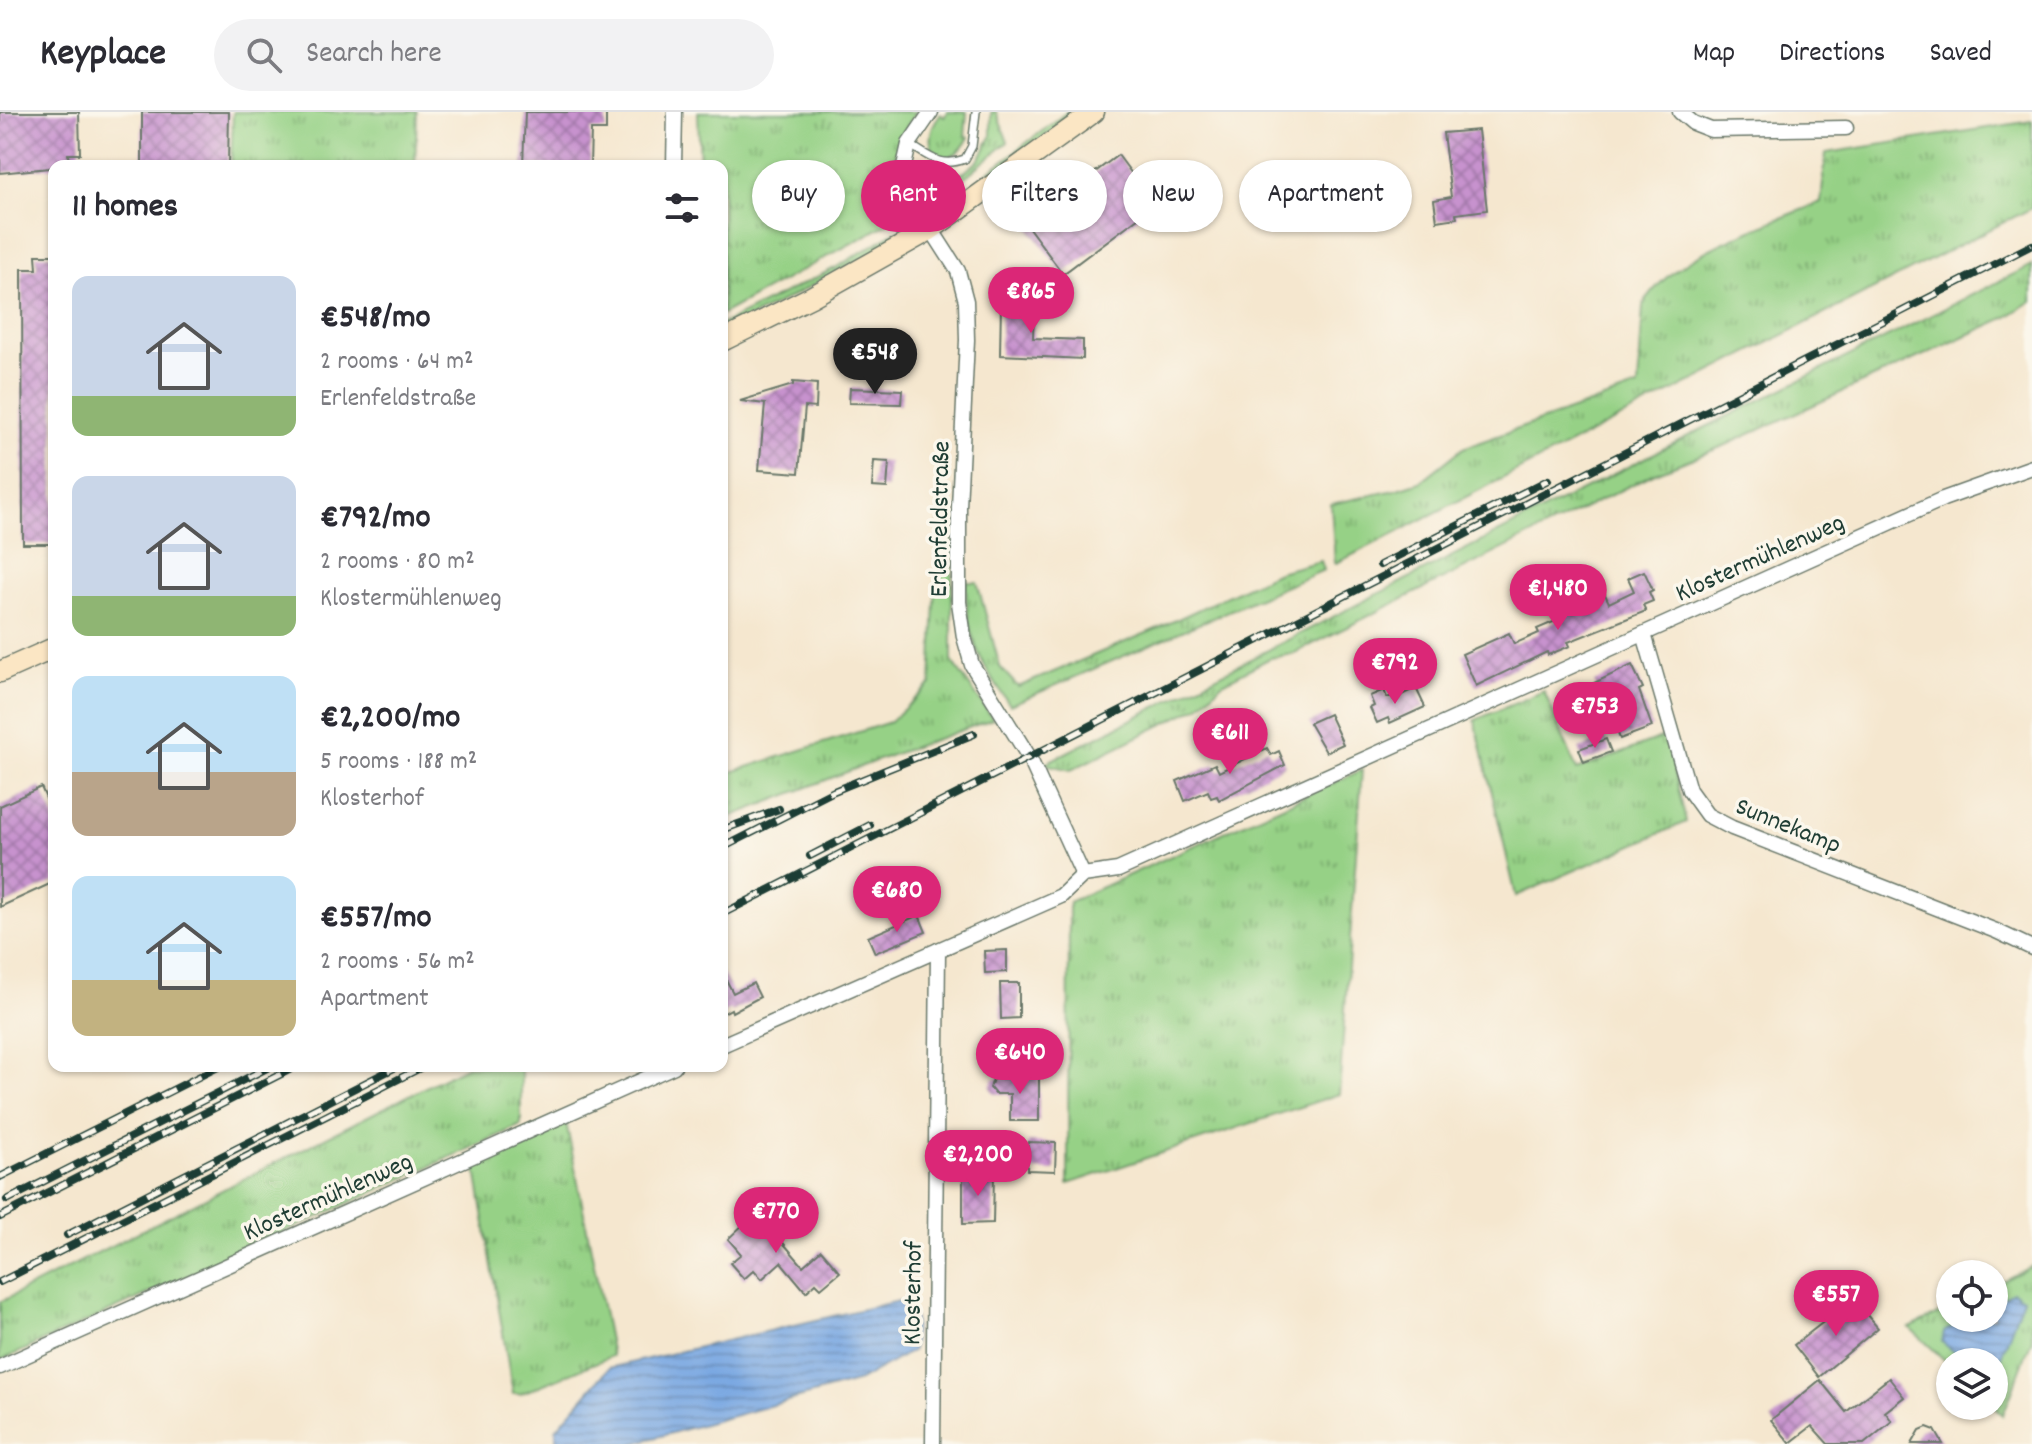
<!DOCTYPE html>
<html lang="en">
<head>
<meta charset="utf-8">
<style>
	:root { --surface:#fff; --page:#f2f2f3; --text:#2b2b33; --muted:#7c7c81; --line:#e1e1e2; --accent:#db2777 }
	body { margin:0; font-family:Dekko,sans-serif; background:var(--page); color:var(--text); height:100vh; display:flex; flex-direction:column; font-size:30px; white-space:nowrap }
	* { box-sizing:border-box; margin:0 }
	p { font-size:26px; color:var(--muted) }
	.icon { flex:none; width:44px; height:44px; fill:none; stroke:currentColor; stroke-width:2; stroke-linecap:round; stroke-linejoin:round }
	.map { position:relative; flex:1; overflow:hidden }
	.side { position:absolute; left:48px; top:48px; width:680px; height:912px; display:flex; flex-direction:column; background:var(--surface); border-radius:16px; box-shadow:0 2px 6px #0004 }
	.side>* { flex:none }
	.banner { position:absolute; left:752px; top:48px; width:760px; height:72px; display:flex; gap:16px }
	.buttons { position:absolute; left:1936px; top:1148px; display:grid; gap:16px }
	.buttons a { display:grid; place-items:center; width:72px; height:72px; border-radius:50%; background:var(--surface); box-shadow:0 2px 6px #0004; font-size:40px }
	.price { position:absolute; translate:-50% -68px; padding:0 18px; border-radius:28px; background:var(--accent); color:#fff; font-size:26px; line-height:52px; filter:drop-shadow(0 2px 4px #0008) }
	.price::after { content:''; position:absolute; left:50%; top:48px; width:24px; height:18px; margin-left:-12px; background:inherit; clip-path:polygon(0 0,100% 0,50% 100%) }
	.price.on { background:#222; color:#fff }
	ul { padding:0; list-style:none }
	li { display:flex; align-items:center; gap:24px; height:200px; padding:0 24px }
	li span { display:grid; place-items:center; flex:none; width:224px; height:160px; border-radius:16px; color:#555 }
	li>.icon { margin-inline-start:auto }
	span .icon { width:96px; height:96px; fill:#fffc; stroke-width:1 }
	li b { font-size:34px }
	h2 { display:flex; justify-content:space-between; align-items:center; height:96px; padding:0 24px; font-size:34px }
	.pill { padding:0 28px; border-radius:36px; background:var(--surface); box-shadow:0 2px 6px #0004; font-size:28px; line-height:72px }
	.pill.on { background:var(--accent); color:#fff }
	header { display:flex; align-items:center; gap:48px; box-sizing:border-box; height:112px; padding:0 40px; background:var(--surface); border-bottom:2px solid var(--line) }
	header strong { font-size:38px }
	nav { display:flex; gap:44px; margin-inline-start:auto; font-size:28px }
	.search { width:560px; height:72px; background:var(--page); display:flex; align-items:center; gap:20px; box-sizing:border-box; padding:0 28px; border-radius:44px; color:var(--muted); font-size:30px }
	.map>svg:first-child { display:block }
</style>
</head>
<body>
<header>
<strong>Keyplace</strong>
<div class="search"><svg class="icon" aria-label="search" viewBox="0 0 24 24"><circle cx="10" cy="10" r="6"/><path d="M15 15l6 6"/></svg>Search here</div>
<nav><a>Map</a><a>Directions</a><a>Saved</a></nav>
</header>
<div class="map">
<svg width="2032" height="1332" viewBox="0 0 2032 1332">
	<defs>
		<pattern id="grass-tufts" width="24" height="20" patternUnits="userSpaceOnUse" patternTransform="scale(2)"><rect width="24" height="20" fill="#96d186"/><path d="M3 7l-1-3M5 7V3M7 7l1-3M15 17l-1-3M17 17v-4M19 17l1-3" fill="none" stroke="#7aab6e"/></pattern>
		<pattern id="water-rules" width="6" height="5" patternUnits="userSpaceOnUse" patternTransform="scale(2)"><rect width="6" height="5" fill="#79a7e2"/><path d="M0 2.5h6" fill="none" stroke="#6389b8"/></pattern>
		<pattern id="building-cross-hatch" width="8" height="8" patternUnits="userSpaceOnUse" patternTransform="scale(2)"><rect width="8" height="8" fill="#c792ce"/><path d="M0 0l8 8M0 8l8-8" fill="none" stroke="#a178a8"/></pattern>
	</defs>
	<rect width="100%" height="100%" fill="#fbf7ec"/>
	<filter id="ink" filterUnits="userSpaceOnUse"><feTurbulence type="fractalNoise" baseFrequency=".0125" numOctaves="2"/><feDisplacementMap in="SourceGraphic" scale="16" xChannelSelector="R" yChannelSelector="G"/><feConvolveMatrix kernelMatrix="1 2 1 2 8 2 1 2 1" color-interpolation-filters="sRGB"/></filter>
	<filter id="wash" filterUnits="userSpaceOnUse"><feTurbulence type="fractalNoise" baseFrequency=".006" numOctaves="4" result="noise"/><feDisplacementMap in="SourceGraphic" scale="32" xChannelSelector="R" yChannelSelector="G"/><feGaussianBlur stdDeviation="1.8" result="paint"/><feColorMatrix in="noise" values="0 0 0 0 0 0 0 0 0 0 0 0 0 0 0 0 0 1.4 0 .05"/><feComposite in="paint" operator="in"/></filter>
	<g filter="url(#wash)">
		<rect width="100%" height="100%" fill="#f5e7cf"/>
		<g fill="url(#grass-tufts)" stroke="#5a875d" stroke-width="2">
			<path d="M233 0H417L415 54H231Z"/>
			<path d="M698 0H916C902 20 890 46 895 72 897 82 903 92 907 101L722 202V54H700Z"/>
			<path d="M948 0H967L965 24 969 25C950 64 913 39 940 2L944 5Z"/>
			<path d="M991 0H996L1008 30 932 92C916 81 910 71 912 52L947 63 963 61 978 49 991 25Z"/>
			<path d="M1067 0H1078L956 89 952 88Z"/>
			<path d="M2032 9V96L1335 452 1331 392 1395 378 1420 370 1463 336 1638 275 1643 194C1669 142 1770 112 1821 90L1826 41Z"/>
			<path d="M895 120H900L893 129 785 188 722 219V212L835 156Z"/>
			<path d="M2032 153V189L2007 205 1726 333 1653 362 1293 542 1270 546 1221 572 1200 594 1071 658 1044 652 1712 312Z"/>
			<path d="M940 389 952 395V549L993 607 878 648 722 708V663L890 610 931 572Z"/>
			<path d="M1321 449 1324 458 1010 593C980 552 965 522 966 470H977L1000 555 1018 575 1161 515 1278 460Z"/>
			<path d="M1544 579 1577 658 1666 624 1686 710 1516 784 1475 608Z"/>
			<path d="M1362 658 1339 982 1068 1072 1069 790Z"/>
			<path d="M467 954H521V1013L0 1249V1190Z"/>
			<path d="M566 1010 612 1244 520 1282H513L475 1052Z"/>
			<path d="M2032 1154V1227L2003 1303 1994 1294V1250H1950V1253L1910 1216 1950 1196V1206H1994V1173Z"/>
		</g>
		<g fill="url(#water-rules)" stroke="#4c728b" stroke-width="2">
			<path d="M2012 1180 2023 1186 1996 1258 1994 1250H1967L1942 1230 1944 1220 1968 1206H1994V1191Z"/>
			<path d="M898 1189 909 1195 915 1208 913 1238 859 1269 632 1332H556V1317L609 1256Z"/>
		</g>
		<g id="blocks">
			<g fill="url(#building-cross-hatch)">
				<path d="M0 0H79L80 42H68L69 54 0 61Z"/>
				<path d="M142 0H229L228 54H142Z"/>
				<path d="M525 0H606V18H591L590 54H523Z"/>
				<path d="M1478 18 1487 98 1456 102 1457 106 1437 109 1434 88 1451 85 1443 21Z"/>
				<path d="M1118 43 1155 93 1063 162 1026 112Z"/>
				<path d="M36 143H54V432H23L22 157H37Z"/>
				<path d="M1017 185 1027 192H1034L1033 226 1083 228V247L1000 243 1001 191H1007Z"/>
				<path d="M793 270 817 272 816 296 805 295 799 361 759 358 765 292 740 289 793 273Z"/>
				<path d="M850 276 902 278 901 292 849 291Z"/>
				<path d="M874 349 889 350 887 376 872 375Z"/>
				<path d="M1644 459 1653 478 1649 480 1653 489 1643 493 1646 499 1568 530 1570 534 1548 543 1547 540 1476 574 1462 542 1509 521 1514 532 1539 521 1537 517 1563 506 1560 499 1604 480 1609 491 1634 479 1628 466Z"/>
				<path d="M1632 553 1643 576 1639 578 1652 615 1620 627 1608 593 1605 594 1594 571Z"/>
				<path d="M1416 576 1425 595 1390 611 1388 606 1377 611 1370 596 1374 594 1370 584 1384 578 1387 586 1392 584 1393 587Z"/>
				<path d="M1329 602 1343 632 1326 640 1309 611Z"/>
				<path d="M1606 627 1611 640 1584 650 1579 637Z"/>
				<path d="M1267 636 1271 643 1279 639 1285 653 1219 688 1217 684 1211 686 1208 679 1185 689 1177 669 1215 652 1219 660Z"/>
				<path d="M41 675 54 704V770L0 795V694Z"/>
				<path d="M919 803 926 820 875 841 868 825Z"/>
				<path d="M1007 838V860L985 861 984 839Z"/>
				<path d="M722 860 733 881 753 871 760 885 732 900 731 897 722 902Z"/>
				<path d="M1000 871H1019V906L1001 907Z"/>
				<path d="M1010 963H1039V1009H1010V982H995L990 976 993 967 1010 966Z"/>
				<path d="M1028 1030 1056 1031 1055 1059 1027 1058Z"/>
				<path d="M963 1060 994 1061 993 1111 963 1112Z"/>
				<path d="M754 1097 803 1154 821 1138 840 1160 821 1176 816 1171 806 1180 781 1150 762 1167 754 1158 744 1167 730 1151 741 1142 728 1127 746 1110 743 1106Z"/>
				<path d="M1853 1187 1878 1216 1819 1265 1794 1233Z"/>
				<path d="M1889 1266 1904 1285 1885 1300 1892 1309 1864 1332H1828L1812 1314 1790 1331 1771 1308 1820 1268 1846 1300Z"/>
				<path d="M1927 1315 1935 1318 1943 1332H1912L1920 1318Z"/>
			</g>
		</g>
	</g>
	<g filter="url(#ink)">
		<use href="#blocks" fill-opacity="0" stroke="#6a786a" stroke-width="2"/>
		<g fill="none" stroke-linecap="round" stroke-linejoin="round">
			<defs>
				<path id="lane" d="M909 32C930 45 940 56 965 47L972 34 976 0"/>
				<g id="street">
					<path d="M931 0 909 32 902 63 908 81 958 159 966 189 967 228 959 395V490L964 525 972 553 1029 645 1083 763"/>
					<path d="M1680 0 1693 11 1711 18 1846 16"/>
					<path d="M674 54 675 0"/>
					<path d="M1644 522 1689 678 1707 703 1732 716 1996 819 2032 836"/>
					<path d="M722 933 1061 784 1083 763 1118 758 1943 387 2032 355"/>
					<path d="M0 1255 674 954"/>
					<path d="M933 1332 938 838"/>
				</g>
				<g id="secondary">
					<path d="M722 229 811 185 930 118 1094 0"/>
					<path d="M0 560 54 536"/>
				</g>
			</defs>
			<use href="#lane" stroke="#6a786a" stroke-width="10"/>
			<use href="#street" stroke="#6a786a" stroke-width="17"/>
			<use href="#secondary" stroke="#6a786a" stroke-width="23"/>
			<use href="#lane" stroke="#fff" stroke-width="7"/>
			<use href="#street" stroke="#fff" stroke-width="14"/>
			<use href="#secondary" stroke="#fbe6c4" stroke-width="20"/>
			<defs>
				<g id="rail">
					<path d="M1380 453 1548 368"/>
					<path d="M722 718 779 697"/>
					<path d="M722 736 834 679 974 622"/>
					<path d="M810 744 870 713"/>
					<path d="M722 802 2032 133"/>
					<path d="M0 1065 220 954"/>
					<path d="M7 1088 271 954"/>
					<path d="M0 1105 297 954"/>
					<path d="M67 1123 398 954"/>
					<path d="M0 1170 424 954"/>
				</g>
			</defs>
			<use href="#rail" stroke="#1f3d34" stroke-width="8"/>
			<use href="#rail" stroke="#fbf7ec" stroke-width="5" stroke-dasharray="15" stroke-linecap="butt"/>
		</g>
	</g>
	<g text-anchor="middle" stroke-width="7" stroke-linejoin="round" paint-order="stroke">
		<g font-size="26" fill="#1f3d34" stroke="#fbf7ec">
			<text transform="translate(938 407) rotate(-89)" y="9">Erlenfeldstraße</text>
			<text transform="translate(1759 444) rotate(-24)" y="9">Klostermühlenweg</text>
			<text transform="translate(1789 712) rotate(22)" y="9">Sunnekamp</text>
			<text transform="translate(327 1083) rotate(-24)" y="9">Klostermühlenweg</text>
			<text transform="translate(911 1181) rotate(-89)" y="9">Klosterhof</text>
		</g>
	</g>
</svg>
<div class="buttons">
<a><svg class="icon" aria-label="locate" viewBox="0 0 24 24"><circle cx="12" cy="12" r="6"/><path d="M12 2v4M12 18v4M2 12h4M18 12h4"/></svg></a>
<a><svg class="icon" aria-label="layers" viewBox="0 0 24 24"><path d="M12 4l9 5-9 5-9-5zM3 14l9 5 9-5"/></svg></a>
</div>
<b class="price" style="left:1031px;top:223px">€865</b>
<b class="price on" style="left:875px;top:284px">€548</b>
<b class="price" style="left:1558px;top:520px">€1,480</b>
<b class="price" style="left:1395px;top:594px">€792</b>
<b class="price" style="left:1595px;top:638px">€753</b>
<b class="price" style="left:1230px;top:664px">€611</b>
<b class="price" style="left:897px;top:822px">€680</b>
<b class="price" style="left:1020px;top:984px">€640</b>
<b class="price" style="left:978px;top:1086px">€2,200</b>
<b class="price" style="left:776px;top:1143px">€770</b>
<b class="price" style="left:1836px;top:1226px">€557</b>
<div class="banner">
<a class="pill">Buy</a>
<a class="pill on">Rent</a>
<a class="pill">Filters</a>
<a class="pill">New</a>
<a class="pill">Apartment</a>
</div>
<section class="side">
<h2>11 homes<svg class="icon" aria-label="filters" viewBox="0 0 24 24"><path d="M4 7h16M4 17h16"/><circle cx="9" cy="7" r="2"/><circle cx="15" cy="17" r="2"/></svg></h2>
<ul>
<li><span style="background:linear-gradient(#c9d6e8 75%,#8fb573 0)"><svg class="icon" aria-label="home" viewBox="0 0 24 24"><path d="M3 11l9-7 9 7M6 9v11h12V9"/></svg></span><div><b>€548/mo</b><p>2 rooms · 64 m²</p><p>Erlenfeldstraße</p></div></li>
<li><span style="background:linear-gradient(#c9d6e8 75%,#8fb573 0)"><svg class="icon" aria-label="home" viewBox="0 0 24 24"><path d="M3 11l9-7 9 7M6 9v11h12V9"/></svg></span><div><b>€792/mo</b><p>2 rooms · 80 m²</p><p>Klostermühlenweg</p></div></li>
<li><span style="background:linear-gradient(#bfe0f5 60%,#b9a48a 0)"><svg class="icon" aria-label="home" viewBox="0 0 24 24"><path d="M3 11l9-7 9 7M6 9v11h12V9"/></svg></span><div><b>€2,200/mo</b><p>5 rooms · 188 m²</p><p>Klosterhof</p></div></li>
<li><span style="background:linear-gradient(#bfe0f5 65%,#c2b280 0)"><svg class="icon" aria-label="home" viewBox="0 0 24 24"><path d="M3 11l9-7 9 7M6 9v11h12V9"/></svg></span><div><b>€557/mo</b><p>2 rooms · 56 m²</p><p>Apartment</p></div></li>
</ul>
</section>
</div>
</body>
</html>
